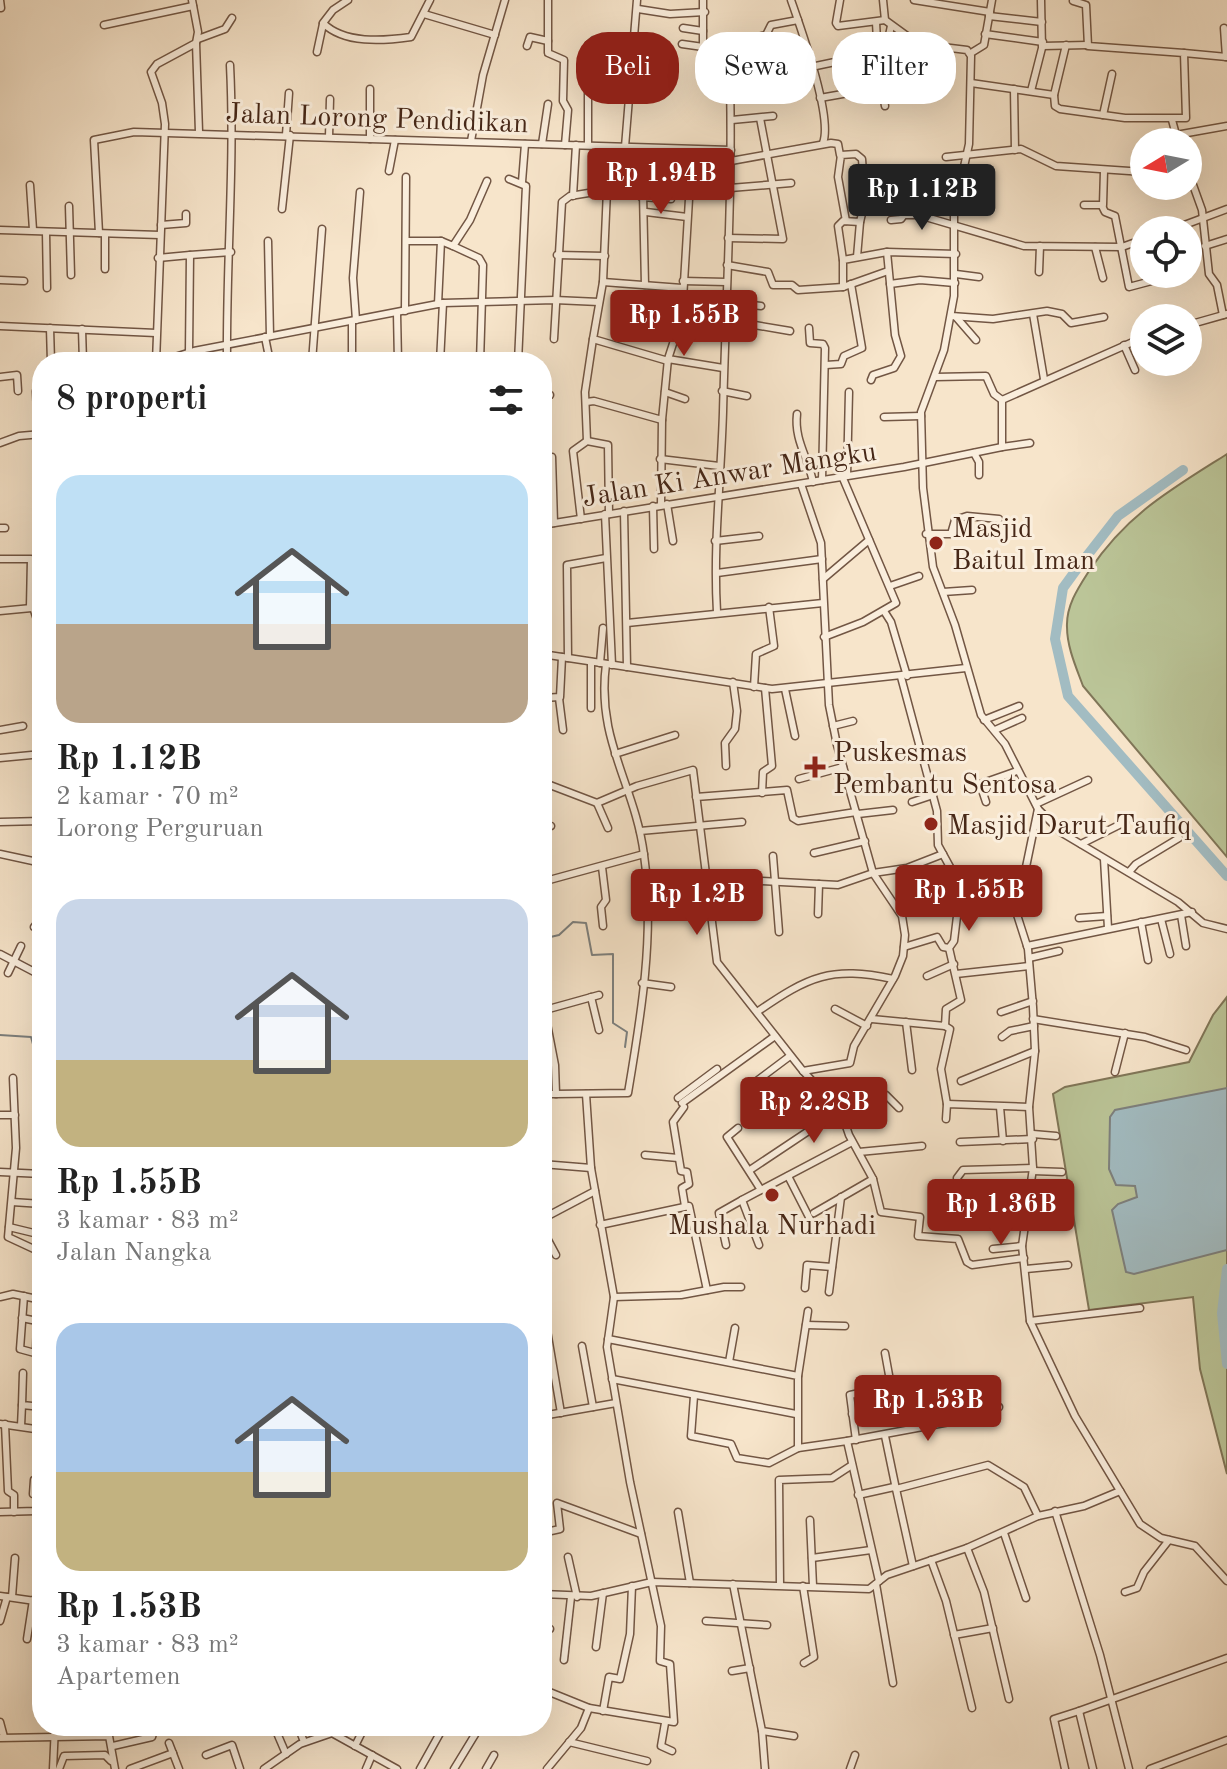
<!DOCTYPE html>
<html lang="id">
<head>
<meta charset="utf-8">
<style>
	:root { --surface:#fff; --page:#f2f2f2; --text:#222; --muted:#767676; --accent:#8f2418 }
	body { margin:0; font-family:"Old Standard TT",serif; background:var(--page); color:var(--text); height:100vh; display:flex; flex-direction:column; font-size:30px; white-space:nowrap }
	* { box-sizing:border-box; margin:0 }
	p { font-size:26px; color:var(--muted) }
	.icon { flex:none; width:44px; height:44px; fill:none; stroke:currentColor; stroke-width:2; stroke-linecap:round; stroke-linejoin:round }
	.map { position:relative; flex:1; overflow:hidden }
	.drawer { position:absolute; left:32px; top:352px; width:520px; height:1384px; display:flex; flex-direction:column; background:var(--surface); border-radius:32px; box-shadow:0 8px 32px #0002 }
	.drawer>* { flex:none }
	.guide { position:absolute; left:576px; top:32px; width:530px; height:72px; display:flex; gap:16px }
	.needle { width:52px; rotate:260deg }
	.buttons { position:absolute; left:1130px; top:128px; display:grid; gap:16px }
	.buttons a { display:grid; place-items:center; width:72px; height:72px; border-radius:50%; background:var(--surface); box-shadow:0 8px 32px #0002; font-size:40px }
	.price { position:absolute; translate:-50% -68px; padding:0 18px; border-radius:8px; background:var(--accent); color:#fff; font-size:26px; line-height:52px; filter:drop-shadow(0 2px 4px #0008) }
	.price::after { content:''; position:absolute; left:50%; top:48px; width:24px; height:18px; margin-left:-12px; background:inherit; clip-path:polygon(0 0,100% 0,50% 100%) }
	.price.on { background:#222; color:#fff }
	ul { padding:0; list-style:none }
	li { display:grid; align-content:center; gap:16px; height:424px; padding:0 24px }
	li span { display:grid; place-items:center; height:248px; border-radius:24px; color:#555 }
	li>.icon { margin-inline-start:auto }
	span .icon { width:144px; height:144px; fill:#fffc; stroke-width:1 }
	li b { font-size:34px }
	h2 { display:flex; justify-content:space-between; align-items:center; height:96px; padding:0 24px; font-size:34px }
	.pill { padding:0 28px; border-radius:32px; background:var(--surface); box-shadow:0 8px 32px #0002; font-size:28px; line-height:72px }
	.pill.on { background:var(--accent); color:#fff }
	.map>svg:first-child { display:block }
</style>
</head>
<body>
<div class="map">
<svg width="1227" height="1769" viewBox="0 0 1227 1769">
	<rect width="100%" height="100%" fill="#f7e5cb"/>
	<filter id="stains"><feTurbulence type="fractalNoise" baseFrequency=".0025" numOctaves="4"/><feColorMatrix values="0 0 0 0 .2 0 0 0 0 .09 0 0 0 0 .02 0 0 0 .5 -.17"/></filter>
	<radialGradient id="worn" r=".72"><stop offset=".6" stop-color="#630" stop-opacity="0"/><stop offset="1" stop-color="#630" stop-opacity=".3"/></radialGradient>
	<g fill="#bbc598" stroke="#807658" stroke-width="2">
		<path d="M1227 454V857L1083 686C1076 667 1067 647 1067 627 1066 606 1078 588 1089 571 1127 514 1170 490 1227 454Z"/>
		<path d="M1227 997V1474L1200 1369 1193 1297 1089 1310 1053 1094 1065 1087 1189 1062 1213 1015Z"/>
	</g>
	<path fill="#a2bcc2" stroke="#7d807e" stroke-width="2" d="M1227 1088V1250L1134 1274 1126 1272 1112 1210 1118 1204 1137 1197 1135 1186 1116 1185 1109 1169 1110 1117 1115 1110Z"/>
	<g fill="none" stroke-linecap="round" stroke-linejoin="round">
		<g stroke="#7d807e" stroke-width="2">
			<path d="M542 939 559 935 573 922 586 923 592 955 613 954V1023L627 1032 625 1047"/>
			<path d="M0 1035 31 1037 42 1077"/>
		</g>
		<g stroke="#a2bcc2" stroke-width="10">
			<path d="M1183 470 1118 516 1079 566 1063 588 1055 639 1068 696 1227 876"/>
			<path d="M1227 1269 1222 1313 1227 1364"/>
		</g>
		<defs>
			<g id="minor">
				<path d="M0 0 1 8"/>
				<path d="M348 0 333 10 323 23C344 44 383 41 411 37L430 0"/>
				<path d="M548 0V53L564 60 563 101 568 110 565 145"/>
				<path d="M703 0V45L729 52C734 172 726 292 723 412 721 479 713 545 717 612"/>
				<path d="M791 0C801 29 833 117 823 143"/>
				<path d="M840 0 836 23 838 26 885 20"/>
				<path d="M883 0 885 20 918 44 967 50 971 56 969 144 954 212V296L944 350 921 412 923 488 933 567 955 625 981 715 1005 744 1038 809 1062 833 1178 902 1203 923 1227 929"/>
				<path d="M914 0 990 12"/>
				<path d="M638 9 670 14 705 12"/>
				<path d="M424 14 495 35"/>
				<path d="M989 16 1042 22"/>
				<path d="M876 22 877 41"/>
				<path d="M104 25 193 6"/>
				<path d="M683 28 703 31"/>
				<path d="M1224 28 1226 57"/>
				<path d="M985 34 1043 42"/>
				<path d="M198 39 225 29 232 18"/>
				<path d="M196 43 199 132"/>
				<path d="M682 44 703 47"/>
				<path d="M527 46 530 37 548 41"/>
				<path d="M1043 46 1087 45"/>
				<path d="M317 52 323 24"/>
				<path d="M729 52 745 51 750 39 766 35 771 25 798 20"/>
				<path d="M971 53 984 45 992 0"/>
				<path d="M1184 53 1227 57"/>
				<path d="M811 67 854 58"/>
				<path d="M971 83 1054 95 1055 106 1060 109 1125 118H1186L1184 53 1088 46 1086 5 1073 1"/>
				<path d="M882 87 885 106"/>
				<path d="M1014 89 1015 150"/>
				<path d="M1031 91 1042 48 1041 0"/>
				<path d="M1054 95 1066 45"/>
				<path d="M820 98 882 87 894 69 886 49 891 26"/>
				<path d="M1103 115 1112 74"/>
				<path d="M732 120 773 116"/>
				<path d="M1172 120 1178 142"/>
				<path d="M286 135 289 93"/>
				<path d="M1176 135 1227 126"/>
				<path d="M329 137 330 99"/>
				<path d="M370 139V89"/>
				<path d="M471 141 483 75 505 0"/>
				<path d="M542 144 548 104"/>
				<path d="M588 145V45L594 40 611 43"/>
				<path d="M625 147 637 0"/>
				<path d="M642 148 645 285"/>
				<path d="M946 157 1021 149 1056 166 1144 172"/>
				<path d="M731 161 831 143 838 144 840 155"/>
				<path d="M389 171 395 140"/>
				<path d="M1188 171 1202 210 1209 274 1217 285 1223 315"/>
				<path d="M922 174 962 179"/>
				<path d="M509 179 526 186 518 362"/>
				<path d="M522 182 525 144"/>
				<path d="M30 185 33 230"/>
				<path d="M730 188 791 183"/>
				<path d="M573 196 576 145"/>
				<path d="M641 197 671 199"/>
				<path d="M1084 205H1103L1104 171"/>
				<path d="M69 206 71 275"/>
				<path d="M1102 206 1105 212 1115 216 1129 287 1178 274"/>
				<path d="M282 209 290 135"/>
				<path d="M646 212 687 217"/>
				<path d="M891 220 901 219 904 215H919L1024 246 1122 247 1144 239"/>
				<path d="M846 221 838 177 841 155 856 154 862 159 865 201"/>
				<path d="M161 225 186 223V214"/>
				<path d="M0 230 160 235"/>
				<path d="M1171 230 1227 209"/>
				<path d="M46 232 47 288"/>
				<path d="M99 233 94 140 134 132 731 150"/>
				<path d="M105 234V269"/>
				<path d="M728 238 783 239 760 118"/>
				<path d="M268 241 270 336"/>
				<path d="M407 241H441"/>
				<path d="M453 246 479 258 483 265 480 362"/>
				<path d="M1205 246 1227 239"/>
				<path d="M1095 247 1103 278"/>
				<path d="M887 252 843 260V287L888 271"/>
				<path d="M190 255 231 252"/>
				<path d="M557 255 605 256"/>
				<path d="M857 257 860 222"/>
				<path d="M158 258 190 255 189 352"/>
				<path d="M843 260 838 226 843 221 860 222 865 201 880 203 927 190 958 192"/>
				<path d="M727 265 768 272 773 285H792L798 290 843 287"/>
				<path d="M1039 272 1040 246"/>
				<path d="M956 274 979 277"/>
				<path d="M0 280 24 281"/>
				<path d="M683 281 726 282"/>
				<path d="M603 282 682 288"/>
				<path d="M890 284 920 280 955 283"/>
				<path d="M725 302 761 306"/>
				<path d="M438 304 441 241 453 246 470 220 487 181"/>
				<path d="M405 311 406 177"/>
				<path d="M397 313 398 362"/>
				<path d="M1033 314 1044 379"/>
				<path d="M951 316 993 319 1047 311 1062 314 1071 323 1104 317"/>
				<path d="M956 317 976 340"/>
				<path d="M356 320 353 278 360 192"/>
				<path d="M725 320 790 331"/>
				<path d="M352 321V362"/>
				<path d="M704 322 724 326"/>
				<path d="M1188 325 1227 314"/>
				<path d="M0 326 156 333"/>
				<path d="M50 328 51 362"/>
				<path d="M809 328 810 343 823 344 825 348 822 480"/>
				<path d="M82 329 83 362"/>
				<path d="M265 337 270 362"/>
				<path d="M554 339 562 202 570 196 607 190 603 282 593 339 668 361"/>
				<path d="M1124 345 1135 370"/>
				<path d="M668 359 723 368"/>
				<path d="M156 362 165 124 162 103 151 72 157 64 196 43 198 32 192 0"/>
				<path d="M159 362 194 351 443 303 555 300 599 302"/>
				<path d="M227 362C226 262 235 164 230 65"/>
				<path d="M312 362 322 229"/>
				<path d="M440 362 443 303"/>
				<path d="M826 365 841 364 844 356 862 348 851 284"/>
				<path d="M0 377 17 375 18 391"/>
				<path d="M935 377 986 376 994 394 1002 400"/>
				<path d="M871 380 873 375 894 368 901 356 895 335 887 252 956 254"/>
				<path d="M36 391 38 434"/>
				<path d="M722 391 747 396"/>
				<path d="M665 392 685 399"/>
				<path d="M542 395H550"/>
				<path d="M586 402 594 401 662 420 668 359 682 316 689 199"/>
				<path d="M797 414C794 440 808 457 813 482"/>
				<path d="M884 417 921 416"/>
				<path d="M587 441 585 392 593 339"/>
				<path d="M0 443 19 436 42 434"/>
				<path d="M1002 447 1030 443"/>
				<path d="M974 453 979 462V475"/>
				<path d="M552 457 554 523"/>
				<path d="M660 459 719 466"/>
				<path d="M847 476 849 392"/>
				<path d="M801 484 821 543 829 705 837 745 873 873 902 916 905 935 903 956 895 976 854 1046 850 1063 803 1071"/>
				<path d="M667 504 673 541"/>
				<path d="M661 505 662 420"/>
				<path d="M653 506 654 549"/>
				<path d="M624 511 627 667"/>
				<path d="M605 514 612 665"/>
				<path d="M581 519 573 451 587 441 608 445 609 514"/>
				<path d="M542 525 904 467 1002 447V400L1144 337"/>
				<path d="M0 528H5"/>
				<path d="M926 534H951L955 520 967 516 999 519"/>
				<path d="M715 541 759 536"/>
				<path d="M0 559H31L30 607"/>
				<path d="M717 573 822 559"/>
				<path d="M823 579 869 540"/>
				<path d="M890 586 919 576"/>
				<path d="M943 592 972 590"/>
				<path d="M33 607 42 635"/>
				<path d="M0 611 42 607"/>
				<path d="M884 611 891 622 907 676"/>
				<path d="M627 623 823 603"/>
				<path d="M824 637 863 622 896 603 842 476"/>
				<path d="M542 654 772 689 966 668"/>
				<path d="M568 658 567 565 606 558"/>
				<path d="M600 663 603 628"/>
				<path d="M754 687 756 654 774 646 769 607"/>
				<path d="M785 689 795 736"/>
				<path d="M542 698 560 697 562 657"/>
				<path d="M559 698 563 730"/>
				<path d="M591 708V662"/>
				<path d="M984 720 1019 706"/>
				<path d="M833 726 853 721"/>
				<path d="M0 730 23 726"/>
				<path d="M995 730 1022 718"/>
				<path d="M615 754 675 735"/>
				<path d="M0 758 42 754"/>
				<path d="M726 766 725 743 735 729 737 711 733 682"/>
				<path d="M799 779 843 767"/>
				<path d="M542 782 597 803 637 786 693 770 717 962 803 1071 821 1090 835 1094 849 1135 873 1179 881 1212 920 1217 918 1236 958 1239 967 1262 972 1265 1024 1258"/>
				<path d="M762 793 763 772 772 766 765 688"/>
				<path d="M696 797 787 790 793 818 798 821 856 812"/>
				<path d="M912 802 933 795"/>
				<path d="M986 802 980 784 1017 771"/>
				<path d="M597 803 608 828"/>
				<path d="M1036 804 1088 780"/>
				<path d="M1038 809 1026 867 1012 899 1028 949 1033 1007 1035 1051 1029 1107 1033 1168 1022 1246 1030 1321 1075 1416 1140 1524 1161 1538 1195 1546 1227 1581"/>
				<path d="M858 814 893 810"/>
				<path d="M0 822 42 821"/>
				<path d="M542 828 551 826"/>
				<path d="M640 831 742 822"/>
				<path d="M1081 844 1125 822"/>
				<path d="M814 853 865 841"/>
				<path d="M0 854 42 863"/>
				<path d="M773 856 779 932"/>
				<path d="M1104 859 1108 928"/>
				<path d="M602 867 606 900 601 907 603 926"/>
				<path d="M1129 872 1136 864 1179 838"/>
				<path d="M704 878 838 885 873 873 907 868 943 854"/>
				<path d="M542 882 644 854"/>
				<path d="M42 890 38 900 42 906"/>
				<path d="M989 896 1014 892"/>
				<path d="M818 914 819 884"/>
				<path d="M709 915H734"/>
				<path d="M1181 915 1186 946"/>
				<path d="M1079 918 1107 916"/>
				<path d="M1161 919 1170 954"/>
				<path d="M1141 922 1148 960"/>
				<path d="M34 927 42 917"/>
				<path d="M1027 946 1192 912"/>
				<path d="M904 947 937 937 943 947 949 948"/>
				<path d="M0 954 42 976"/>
				<path d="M1029 958 1059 951"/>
				<path d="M8 973 21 946"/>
				<path d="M956 974 1029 966"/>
				<path d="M927 976 954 964"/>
				<path d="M642 983 671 987"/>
				<path d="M41 997H42"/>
				<path d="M591 997 599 1030"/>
				<path d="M542 998 555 1065 556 1094 628 1093C641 1016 655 933 644 855 635 784 596 741 606 664"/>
				<path d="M835 1009 867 1026"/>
				<path d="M545 1010 599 995"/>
				<path d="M757 1012C809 976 831 966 893 979"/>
				<path d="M1001 1012 1033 1001"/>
				<path d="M872 1019 945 1026 946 1009 961 1000 949 948 954 941 958 908 968 900 938 845 937 811 901 677"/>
				<path d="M1033 1019 1145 1037 1186 1050"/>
				<path d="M906 1022 912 1070"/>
				<path d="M945 1026 950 1029 941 1069 947 1104"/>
				<path d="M1002 1037 1010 1031 1034 1026"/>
				<path d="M1115 1072 1125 1033"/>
				<path d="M13 1078 16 1148 8 1237 36 1250"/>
				<path d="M961 1081 1035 1051"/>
				<path d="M754 1083 790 1056"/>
				<path d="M542 1094H556"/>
				<path d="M678 1098 717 1069"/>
				<path d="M682 1103 775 1036"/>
				<path d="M684 1107 673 1122 681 1171 687 1172 689 1184 682 1188 685 1206"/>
				<path d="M1000 1107 1003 1141"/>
				<path d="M809 1108 825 1091"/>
				<path d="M0 1115H15"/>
				<path d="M946 1119 947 1104 1029 1107"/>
				<path d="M738 1128 727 1137 761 1190"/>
				<path d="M1033 1134 1056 1136"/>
				<path d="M960 1142 1033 1139"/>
				<path d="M859 1152 922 1146"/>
				<path d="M645 1155 678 1158"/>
				<path d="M542 1164 591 1168"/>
				<path d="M750 1170 840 1110 886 1095 899 1108"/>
				<path d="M1033 1171 1062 1172"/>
				<path d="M0 1172 42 1174"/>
				<path d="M788 1176 812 1223"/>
				<path d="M1029 1197 959 1196 957 1178 963 1170 1033 1168"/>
				<path d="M12 1202 42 1204"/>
				<path d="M814 1213 873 1179"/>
				<path d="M542 1219 595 1191"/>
				<path d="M600 1225 689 1206 707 1290"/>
				<path d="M9 1227 42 1235"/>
				<path d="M542 1229 556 1255"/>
				<path d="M726 1245 719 1213 742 1200"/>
				<path d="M759 1245 742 1200 852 1142"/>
				<path d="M993 1249 1022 1246"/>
				<path d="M1026 1269 1068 1265"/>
				<path d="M805 1288 807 1265 832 1267"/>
				<path d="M829 1292 841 1197"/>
				<path d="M24 1296 20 1349 42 1355"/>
				<path d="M0 1297 13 1294 42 1300"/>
				<path d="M614 1297 681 1295 724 1287H741"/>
				<path d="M542 1301 561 1413"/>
				<path d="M22 1318 37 1321 36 1354"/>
				<path d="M1030 1321 1140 1308"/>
				<path d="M806 1325 845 1326"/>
				<path d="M608 1339 798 1376V1448"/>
				<path d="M582 1346 593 1407"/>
				<path d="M885 1353 891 1386"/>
				<path d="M729 1362 735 1328"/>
				<path d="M23 1373 22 1405 42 1407"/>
				<path d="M798 1376 808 1311"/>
				<path d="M612 1379 796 1414"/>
				<path d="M694 1396 691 1436 731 1444 737 1458 769 1463 798 1448 847 1441 879 1581"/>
				<path d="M852 1414 921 1402"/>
				<path d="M542 1416 616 1403"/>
				<path d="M0 1424 42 1430"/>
				<path d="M5 1424 8 1491 14 1495V1512"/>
				<path d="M21 1426 22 1405"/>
				<path d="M885 1436 896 1489 988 1465 1024 1487 1038 1516"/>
				<path d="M856 1440 850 1395 897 1385"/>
				<path d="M847 1441 971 1418 999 1407"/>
				<path d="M896 1489 913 1566"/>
				<path d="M33 1494 34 1480H42"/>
				<path d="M858 1495 894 1487"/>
				<path d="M1055 1511 1100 1655 1129 1769"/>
				<path d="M0 1512 36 1511 37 1505 42 1504"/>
				<path d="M678 1512 690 1583"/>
				<path d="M810 1520 813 1586"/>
				<path d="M542 1533 560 1529 557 1503 641 1534"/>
				<path d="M1004 1533 1026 1598"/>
				<path d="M967 1548 984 1592 1009 1699"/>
				<path d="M568 1557 577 1597"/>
				<path d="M812 1558 871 1550"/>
				<path d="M931 1560 946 1601 972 1708"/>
				<path d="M733 1584 762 1731 794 1736"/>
				<path d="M876 1584 893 1683"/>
				<path d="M780 1585 779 1480 832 1478 852 1465"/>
				<path d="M803 1586 814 1657 804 1663"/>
				<path d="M1125 1592 1137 1588 1144 1572 1169 1540"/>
				<path d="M542 1594 591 1596 652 1582 869 1589 887 1575 967 1548 1038 1516 1084 1506 1120 1491"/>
				<path d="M0 1596 42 1602"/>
				<path d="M12 1597 15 1558"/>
				<path d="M0 1621 7 1597"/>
				<path d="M706 1621 767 1625"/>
				<path d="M542 1628 550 1629"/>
				<path d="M954 1635 993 1628"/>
				<path d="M27 1639 33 1600"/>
				<path d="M596 1647 603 1593"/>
				<path d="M564 1660 571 1597"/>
				<path d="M732 1671 750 1668"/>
				<path d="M542 1689 589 1708 674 1722 670 1664 660 1661 661 1626 630 1482 607 1347 614 1297 591 1168 586 1094"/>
				<path d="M603 1711 609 1677 620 1679 630 1634 632 1586"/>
				<path d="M1079 1711 1227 1658"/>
				<path d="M0 1722 4 1737"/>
				<path d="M665 1723 661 1746 672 1751"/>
				<path d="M274 1726 286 1754"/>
				<path d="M298 1726 304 1742"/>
				<path d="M762 1731 765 1769"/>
				<path d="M332 1733 397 1769"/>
				<path d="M0 1738 109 1736 115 1769"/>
				<path d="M569 1742 647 1761"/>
				<path d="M169 1743 179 1769"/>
				<path d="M113 1746 152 1737 155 1726"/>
				<path d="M355 1746 365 1726"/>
				<path d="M206 1755 232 1745 240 1769"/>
				<path d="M53 1769 55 1726"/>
				<path d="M59 1769 64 1756 105 1755 111 1761"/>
				<path d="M130 1769 173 1753"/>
				<path d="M264 1769 300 1744 332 1733"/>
				<path d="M366 1769 372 1755"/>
				<path d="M420 1769 444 1726"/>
				<path d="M454 1769 476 1733"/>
				<path d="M486 1769 494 1755"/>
				<path d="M547 1769 581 1728 589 1708"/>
				<path d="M850 1769 855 1755"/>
				<path d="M1065 1769 1054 1719 1079 1711 1093 1769"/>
				<path d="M1150 1769 1227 1740"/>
			</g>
		</defs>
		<use href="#minor" stroke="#725644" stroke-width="9"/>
		<use href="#minor" stroke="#faeedd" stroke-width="6"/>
	</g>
	<g fill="#8f2418" stroke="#faeedd" stroke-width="3">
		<circle cx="936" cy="543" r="8"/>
		<path d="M811 755h8v8h8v8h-8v8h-8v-8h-8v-8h8z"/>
		<circle cx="931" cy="824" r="8"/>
		<circle cx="772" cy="1195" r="8"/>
	</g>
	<g text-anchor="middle" stroke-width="6" stroke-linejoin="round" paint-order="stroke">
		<g font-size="28" fill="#462717" stroke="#faeedd">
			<text transform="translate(377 117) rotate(2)" y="10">Jalan Lorong Pendidikan</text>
			<text transform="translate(729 473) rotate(-9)" y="10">Jalan Ki Anwar Mangku</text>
		</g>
		<g font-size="28" fill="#462717" stroke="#faeedd" text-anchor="start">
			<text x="952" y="537">Masjid<tspan x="952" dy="32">Baitul Iman</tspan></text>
			<text x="833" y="761">Puskesmas<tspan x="833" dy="32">Pembantu Sentosa</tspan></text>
			<text x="947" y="834">Masjid Darut Taufiq</text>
			<text x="772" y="1234" text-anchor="middle">Mushala Nurhadi</text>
		</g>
	</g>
	<rect width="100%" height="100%" filter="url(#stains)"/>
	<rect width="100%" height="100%" fill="url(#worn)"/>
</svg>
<div class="buttons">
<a><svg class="needle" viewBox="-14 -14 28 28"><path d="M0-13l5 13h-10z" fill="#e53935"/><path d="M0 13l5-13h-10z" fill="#767676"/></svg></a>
<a><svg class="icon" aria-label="locate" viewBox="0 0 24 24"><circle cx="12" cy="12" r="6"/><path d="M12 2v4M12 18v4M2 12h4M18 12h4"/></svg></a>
<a><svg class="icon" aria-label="layers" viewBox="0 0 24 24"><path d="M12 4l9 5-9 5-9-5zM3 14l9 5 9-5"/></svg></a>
</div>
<b class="price" style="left:661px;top:216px">Rp 1.94B</b>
<b class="price on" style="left:922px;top:232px">Rp 1.12B</b>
<b class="price" style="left:684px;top:358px">Rp 1.55B</b>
<b class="price" style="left:969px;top:933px">Rp 1.55B</b>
<b class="price" style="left:697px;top:937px">Rp 1.2B</b>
<b class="price" style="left:814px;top:1145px">Rp 2.28B</b>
<b class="price" style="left:1001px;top:1247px">Rp 1.36B</b>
<b class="price" style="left:928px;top:1443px">Rp 1.53B</b>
<div class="guide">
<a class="pill on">Beli</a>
<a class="pill">Sewa</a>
<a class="pill">Filter</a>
</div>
<section class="drawer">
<h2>8 properti<svg class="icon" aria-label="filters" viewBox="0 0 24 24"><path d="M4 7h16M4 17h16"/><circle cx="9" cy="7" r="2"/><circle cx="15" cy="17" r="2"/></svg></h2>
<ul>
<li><span style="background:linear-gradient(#bfe0f5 60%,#b9a48a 0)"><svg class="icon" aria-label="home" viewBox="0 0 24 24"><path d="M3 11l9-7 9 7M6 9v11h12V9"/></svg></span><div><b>Rp 1.12B</b><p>2 kamar · 70 m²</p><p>Lorong Perguruan</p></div></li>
<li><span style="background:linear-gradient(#c9d6e8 65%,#c2b280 0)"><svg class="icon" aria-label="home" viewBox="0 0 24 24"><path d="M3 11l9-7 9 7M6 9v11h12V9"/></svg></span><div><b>Rp 1.55B</b><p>3 kamar · 83 m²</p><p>Jalan Nangka</p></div></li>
<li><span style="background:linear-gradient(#a9c7e8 60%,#c2b280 0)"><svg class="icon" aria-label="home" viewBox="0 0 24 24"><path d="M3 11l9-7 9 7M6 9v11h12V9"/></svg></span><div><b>Rp 1.53B</b><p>3 kamar · 83 m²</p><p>Apartemen</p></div></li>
</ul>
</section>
</div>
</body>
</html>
